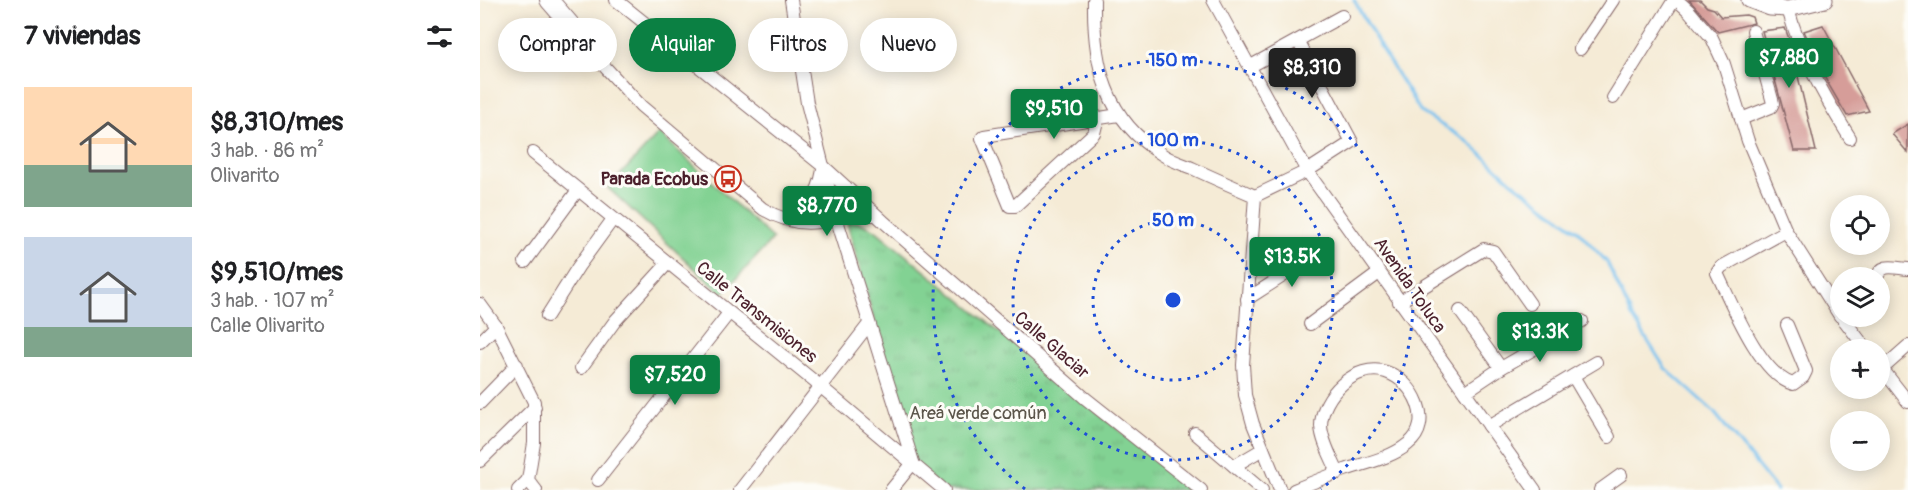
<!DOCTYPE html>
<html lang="es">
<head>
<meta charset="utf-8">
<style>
	:root { --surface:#fff; --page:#f6f6f6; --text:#202124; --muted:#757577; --accent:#0b8043 }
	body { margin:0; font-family:Pangolin,sans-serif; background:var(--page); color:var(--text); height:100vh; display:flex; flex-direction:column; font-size:22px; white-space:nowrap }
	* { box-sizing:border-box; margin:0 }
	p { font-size:20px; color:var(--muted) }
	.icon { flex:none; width:33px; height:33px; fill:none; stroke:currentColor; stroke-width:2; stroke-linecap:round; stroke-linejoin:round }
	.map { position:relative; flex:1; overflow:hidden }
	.panel { display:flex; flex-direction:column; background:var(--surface); width:480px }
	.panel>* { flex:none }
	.banner { position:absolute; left:18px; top:18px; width:570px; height:54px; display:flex; gap:12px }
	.fabs { position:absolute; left:1350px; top:195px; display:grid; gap:12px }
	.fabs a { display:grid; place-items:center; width:60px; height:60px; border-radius:50%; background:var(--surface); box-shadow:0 3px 15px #0003; font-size:30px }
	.price { position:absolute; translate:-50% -51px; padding:0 14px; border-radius:6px; background:var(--accent); color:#fff; font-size:20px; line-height:39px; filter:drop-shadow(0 2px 3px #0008) }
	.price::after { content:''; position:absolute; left:50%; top:36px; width:18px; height:14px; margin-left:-9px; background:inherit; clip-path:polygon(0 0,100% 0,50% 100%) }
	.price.on { background:#222; color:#fff }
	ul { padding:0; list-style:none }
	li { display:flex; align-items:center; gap:18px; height:150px; padding:0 24px }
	li span { display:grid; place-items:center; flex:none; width:168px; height:120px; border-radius:0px; color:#555 }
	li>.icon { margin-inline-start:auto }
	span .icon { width:72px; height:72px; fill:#fffc; stroke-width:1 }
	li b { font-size:26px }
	h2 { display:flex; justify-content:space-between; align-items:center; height:72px; padding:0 24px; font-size:26px }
	.tag { padding:0 21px; border-radius:27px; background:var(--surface); box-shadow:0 3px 15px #0003; font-size:21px; line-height:54px }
	.tag.on { background:var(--accent); color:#fff }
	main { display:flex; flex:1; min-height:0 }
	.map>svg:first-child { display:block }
</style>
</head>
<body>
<main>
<section class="panel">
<h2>7 viviendas<svg class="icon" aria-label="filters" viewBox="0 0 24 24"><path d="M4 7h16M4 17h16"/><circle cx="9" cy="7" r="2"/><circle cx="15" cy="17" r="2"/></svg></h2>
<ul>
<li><span style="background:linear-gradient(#ffd9b3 65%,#7fa58c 0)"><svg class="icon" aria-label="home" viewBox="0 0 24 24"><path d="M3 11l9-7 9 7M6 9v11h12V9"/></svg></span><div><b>$8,310/mes</b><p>3 hab. · 86 m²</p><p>Olivarito</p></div></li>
<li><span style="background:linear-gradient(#c9d6e8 75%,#7fa58c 0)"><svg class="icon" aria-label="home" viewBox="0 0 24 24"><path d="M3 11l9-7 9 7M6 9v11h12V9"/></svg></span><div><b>$9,510/mes</b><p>3 hab. · 107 m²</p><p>Calle Olivarito</p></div></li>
</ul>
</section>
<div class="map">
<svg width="1428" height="490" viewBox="0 0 1428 490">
	<defs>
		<pattern id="grass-tufts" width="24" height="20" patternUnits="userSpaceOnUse" patternTransform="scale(1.5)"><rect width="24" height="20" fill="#82d293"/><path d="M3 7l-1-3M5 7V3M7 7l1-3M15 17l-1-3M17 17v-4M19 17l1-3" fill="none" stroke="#72b47f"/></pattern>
	</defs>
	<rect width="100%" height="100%" fill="#fdfcf7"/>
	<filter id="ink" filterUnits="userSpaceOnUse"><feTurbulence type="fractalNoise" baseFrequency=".0167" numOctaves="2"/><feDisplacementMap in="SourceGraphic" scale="12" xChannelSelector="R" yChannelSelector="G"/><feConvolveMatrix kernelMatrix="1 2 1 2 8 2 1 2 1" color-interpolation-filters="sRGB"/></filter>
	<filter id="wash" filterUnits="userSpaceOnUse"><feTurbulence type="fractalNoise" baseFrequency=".008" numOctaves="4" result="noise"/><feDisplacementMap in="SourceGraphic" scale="24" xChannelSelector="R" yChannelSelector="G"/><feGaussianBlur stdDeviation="1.35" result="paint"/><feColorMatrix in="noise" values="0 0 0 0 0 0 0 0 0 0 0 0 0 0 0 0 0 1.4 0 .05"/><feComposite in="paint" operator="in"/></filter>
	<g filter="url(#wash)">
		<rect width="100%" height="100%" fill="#f5ebd6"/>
		<path fill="url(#grass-tufts)" stroke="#66785f" stroke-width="1.5" d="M367 222H379L395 230 712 490H464L433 463Z"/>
		<path fill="#82d293" stroke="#66785f" stroke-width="1.5" d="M179 133 293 239 242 294 128 188Z"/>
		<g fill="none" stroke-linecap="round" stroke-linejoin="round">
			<path stroke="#75c0ef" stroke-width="3" d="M874 0 902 50 941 112 987 141 1031 181 1099 232 1127 262 1152 316 1185 368 1233 411 1297 490"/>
		</g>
		<g id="blocks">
			<g fill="#d69d99">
				<path d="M1209 0H1220L1227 7 1234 9 1241 17 1266 15 1272 17 1274 23 1238 32Z"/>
				<path d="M1343 25 1389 111 1367 116 1346 80 1324 31Z"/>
				<path d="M1305 28 1309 39 1336 151H1314L1282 31Z"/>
				<path d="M1428 124V153L1412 134Z"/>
			</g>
		</g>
	</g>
	<g filter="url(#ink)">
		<use href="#blocks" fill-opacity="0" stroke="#866667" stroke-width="1.5"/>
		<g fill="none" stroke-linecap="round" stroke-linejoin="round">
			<defs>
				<g id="minor">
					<path d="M136 0 343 166 403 221 605 398 721 490"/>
					<path d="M311 0 327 103 356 217 433 462"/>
					<path d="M614 0C613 64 625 120 683 155 692 161 702 164 712 168 733 178 754 187 775 196L827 171 872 142 818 41"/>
					<path d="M733 0 827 171 1055 490"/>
					<path d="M1197 0 1209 11 1232 38 1244 64 1268 141 1306 231 1360 316"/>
					<path d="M1308 9C1321 56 1344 96 1370 138"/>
					<path d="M96 27 125 67 161 106 283 209C300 219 318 225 338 222 364 218 365 201 392 215"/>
					<path d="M1100 49 1133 0"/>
					<path d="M769 67 862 16"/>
					<path d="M1133 98 1194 0"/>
					<path d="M618 117 614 133 535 206H530L502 138 504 136 639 115"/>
					<path d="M1261 119 1291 107 1293 103 1273 31"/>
					<path d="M53 153 340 386 464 490"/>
					<path d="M775 196 763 365 765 395 773 424 800 490"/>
					<path d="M304 218C328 212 339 193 343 170"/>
					<path d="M1306 231 1241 267 1237 273C1251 302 1280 375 1313 384L1323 377 1326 371 1307 325"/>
					<path d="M45 262 98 190"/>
					<path d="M1397 278C1401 262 1415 268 1428 269"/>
					<path d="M767 299 842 251"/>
					<path d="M919 302 1004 249 1013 251 1050 304"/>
					<path d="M0 304 16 326 54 402V443L48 480 56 490"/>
					<path d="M980 311 1021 368"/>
					<path d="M67 316 98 267 133 219"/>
					<path d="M1361 316 1387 350"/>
					<path d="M830 324 899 273"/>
					<path d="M0 342 16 326"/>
					<path d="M1400 366 1428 402"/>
					<path d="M101 368 135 321 188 263"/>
					<path d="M1402 369 1428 346"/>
					<path d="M1093 376 1129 437"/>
					<path d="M985 392 1021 368 1102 321"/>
					<path d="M0 403 37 365"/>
					<path d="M1009 426 1116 362"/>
					<path d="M715 433 782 490"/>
					<path d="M0 461 55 407"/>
					<path d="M754 466 783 449"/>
					<path d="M118 480 249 313"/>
					<path d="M38 490 48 480"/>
					<path d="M260 490 389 324"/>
					<path d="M411 490 433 463"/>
					<path d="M814 490C831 483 848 476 865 470 886 463 911 458 928 444 955 423 934 381 906 372 876 362 841 396 841 426 842 442 852 458 858 473"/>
					<path d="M1120 490 1141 475"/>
				</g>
				<path id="major" d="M1269 0 1290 8 1308 9 1345 0"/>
				<path id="highway" d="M69 0 95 30 99 32"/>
			</defs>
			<use href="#minor" stroke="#866667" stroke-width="14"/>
			<use href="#major" stroke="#866667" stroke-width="17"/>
			<use href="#highway" stroke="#866667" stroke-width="20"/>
			<use href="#minor" stroke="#fff" stroke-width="12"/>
			<use href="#major" stroke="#fff" stroke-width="15"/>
			<use href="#highway" stroke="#fff" stroke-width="18"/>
		</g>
	</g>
	<g fill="none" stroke="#1d4ed8" stroke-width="3" stroke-dasharray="3 6">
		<circle cx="693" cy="300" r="80"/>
		<circle cx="693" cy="300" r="160"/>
		<path d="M545 489A240 240 0 1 1 841 489"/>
	</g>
	<defs>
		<symbol id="bus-ring" viewBox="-11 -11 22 22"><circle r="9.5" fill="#fdfcf7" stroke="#c8321e" stroke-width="1.5"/><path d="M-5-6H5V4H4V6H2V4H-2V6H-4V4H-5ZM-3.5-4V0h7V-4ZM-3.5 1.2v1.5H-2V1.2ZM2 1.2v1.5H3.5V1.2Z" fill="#c8321e"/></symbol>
	</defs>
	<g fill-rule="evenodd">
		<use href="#bus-ring" x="233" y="164" width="30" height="30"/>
	</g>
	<g text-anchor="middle" stroke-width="6" stroke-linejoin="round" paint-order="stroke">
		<g font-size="18" font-weight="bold" fill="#4a1f2b" stroke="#fdfcf7" text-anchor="end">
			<text x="228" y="185">Parada Ecobus</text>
		</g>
		<g font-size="18" fill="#4a1f2b" stroke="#fdfcf7">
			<text transform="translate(930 285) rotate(55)" y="6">Avenida Toluca</text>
			<text transform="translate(277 312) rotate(39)" y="6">Calle Transmisiones</text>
			<text transform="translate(572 345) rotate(41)" y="6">Calle Glaciar</text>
		</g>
		<g font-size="18" fill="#5b554a" stroke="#fdfcf7">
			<text x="498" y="419">Areá verde común</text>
		</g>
	</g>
	<circle cx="693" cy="300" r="9" fill="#1d4ed8" stroke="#fdfcf7" stroke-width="3"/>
	<g font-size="18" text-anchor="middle" font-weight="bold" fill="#1d4ed8" stroke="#fdfcf7" stroke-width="6" stroke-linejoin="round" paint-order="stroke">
		<text x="693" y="66">150 m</text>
		<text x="693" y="146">100 m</text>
		<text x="693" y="226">50 m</text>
	</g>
</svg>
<div class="fabs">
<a><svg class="icon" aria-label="locate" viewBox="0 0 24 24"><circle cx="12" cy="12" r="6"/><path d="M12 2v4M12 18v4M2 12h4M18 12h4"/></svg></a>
<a><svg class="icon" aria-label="layers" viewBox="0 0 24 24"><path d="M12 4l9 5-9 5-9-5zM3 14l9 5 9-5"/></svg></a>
<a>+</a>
<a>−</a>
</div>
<b class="price" style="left:1309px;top:89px">$7,880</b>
<b class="price on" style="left:832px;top:99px">$8,310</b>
<b class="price" style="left:574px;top:140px">$9,510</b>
<b class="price" style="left:347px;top:237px">$8,770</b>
<b class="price" style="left:812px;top:288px">$13.5K</b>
<b class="price" style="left:1060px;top:363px">$13.3K</b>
<b class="price" style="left:195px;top:406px">$7,520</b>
<div class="banner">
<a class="tag">Comprar</a>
<a class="tag on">Alquilar</a>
<a class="tag">Filtros</a>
<a class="tag">Nuevo</a>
</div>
</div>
</main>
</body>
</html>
